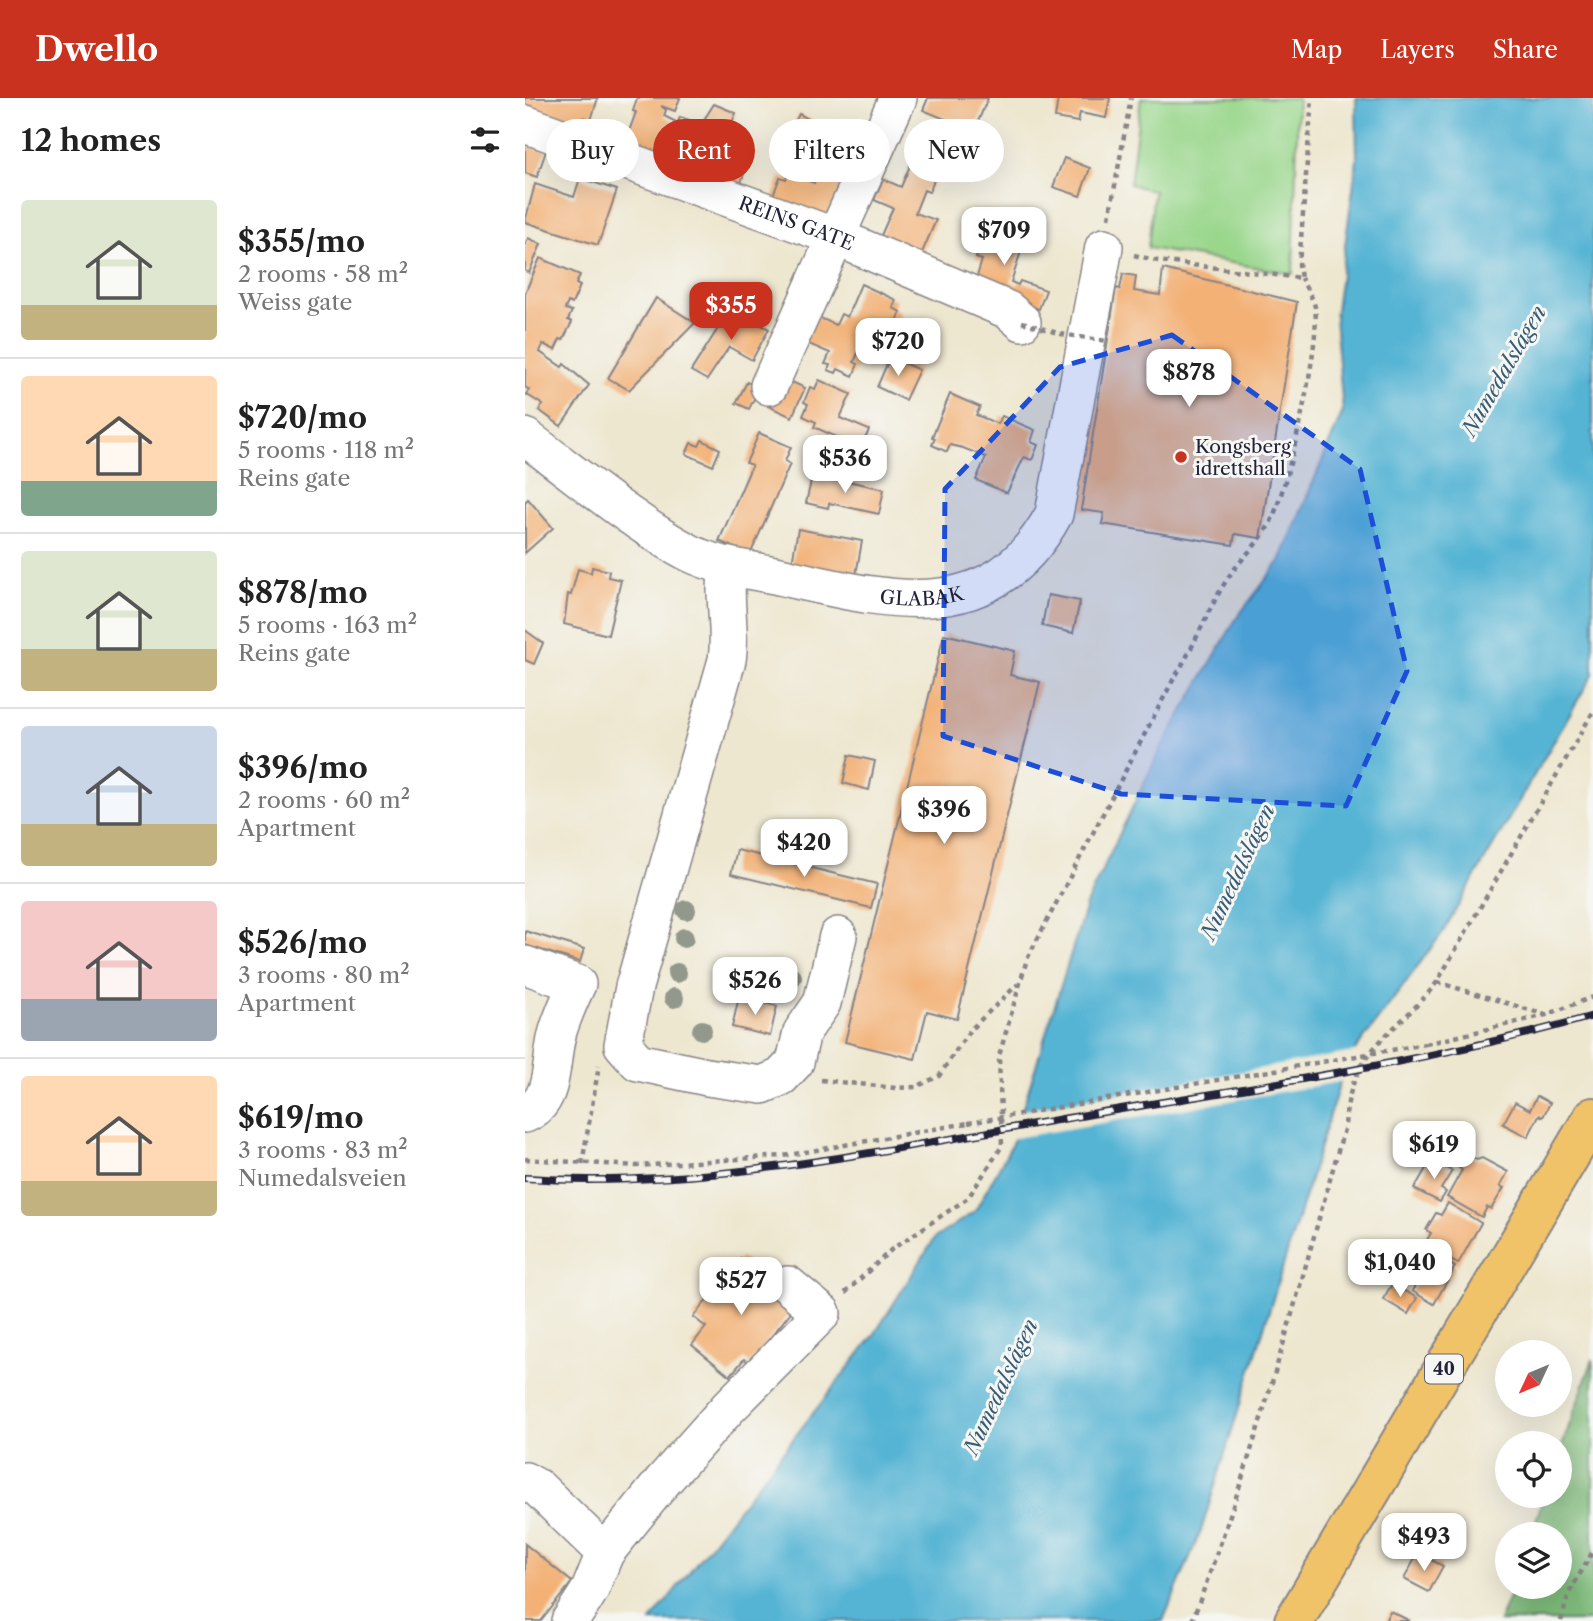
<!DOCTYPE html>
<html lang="en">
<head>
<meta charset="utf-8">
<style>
	:root { --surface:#fff; --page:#f6f6f6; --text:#222; --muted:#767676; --line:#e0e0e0; --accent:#c8321e }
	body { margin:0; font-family:"Libre Caslon Text",serif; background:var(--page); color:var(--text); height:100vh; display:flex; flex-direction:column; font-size:26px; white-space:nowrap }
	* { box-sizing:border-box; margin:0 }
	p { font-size:23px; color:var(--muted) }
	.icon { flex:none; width:38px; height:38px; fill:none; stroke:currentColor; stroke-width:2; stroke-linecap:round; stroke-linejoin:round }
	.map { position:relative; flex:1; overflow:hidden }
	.sheet { display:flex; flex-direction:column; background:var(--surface); width:525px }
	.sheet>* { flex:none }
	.guide { position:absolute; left:21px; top:21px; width:665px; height:63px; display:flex; gap:14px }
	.needle { width:46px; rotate:226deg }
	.tools { position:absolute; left:970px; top:1242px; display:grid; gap:14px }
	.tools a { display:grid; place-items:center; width:77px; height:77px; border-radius:50%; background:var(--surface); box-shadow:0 7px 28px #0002; font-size:35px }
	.price { position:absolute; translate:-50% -60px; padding:0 16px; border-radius:14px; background:#fff; color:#222; font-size:23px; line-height:46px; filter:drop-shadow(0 2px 4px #0008) }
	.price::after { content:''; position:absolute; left:50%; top:42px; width:21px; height:16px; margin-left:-10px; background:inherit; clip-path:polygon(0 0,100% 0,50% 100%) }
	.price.active { background:var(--accent); color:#fff }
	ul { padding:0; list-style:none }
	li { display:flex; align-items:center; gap:21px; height:175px; padding:0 21px }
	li+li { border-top:2px solid var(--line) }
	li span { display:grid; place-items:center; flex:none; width:196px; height:140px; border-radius:7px; color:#555 }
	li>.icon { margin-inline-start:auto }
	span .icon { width:84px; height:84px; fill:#fffc; stroke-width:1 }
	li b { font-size:30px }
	h2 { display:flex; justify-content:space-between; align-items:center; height:84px; padding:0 21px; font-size:30px }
	.tag { padding:0 24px; border-radius:32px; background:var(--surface); box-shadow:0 7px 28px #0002; font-size:24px; line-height:63px }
	.tag.active { background:var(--accent); color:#fff }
	header { display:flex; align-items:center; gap:42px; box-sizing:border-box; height:98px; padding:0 35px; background:var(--accent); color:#fff }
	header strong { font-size:33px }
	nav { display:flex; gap:38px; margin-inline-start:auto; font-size:24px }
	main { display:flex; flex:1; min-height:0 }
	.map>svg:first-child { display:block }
</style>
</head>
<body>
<header>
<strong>Dwello</strong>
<nav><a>Map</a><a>Layers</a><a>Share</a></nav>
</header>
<main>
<section class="sheet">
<h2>12 homes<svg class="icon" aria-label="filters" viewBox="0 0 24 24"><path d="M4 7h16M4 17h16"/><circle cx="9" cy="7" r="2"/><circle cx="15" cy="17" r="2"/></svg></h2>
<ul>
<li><span style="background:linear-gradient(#dfe7d0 75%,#c2b280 0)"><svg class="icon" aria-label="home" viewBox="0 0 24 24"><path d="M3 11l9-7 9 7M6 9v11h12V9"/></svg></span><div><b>$355/mo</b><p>2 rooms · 58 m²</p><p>Weiss gate</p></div></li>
<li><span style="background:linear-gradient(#ffd9b3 75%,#7fa58c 0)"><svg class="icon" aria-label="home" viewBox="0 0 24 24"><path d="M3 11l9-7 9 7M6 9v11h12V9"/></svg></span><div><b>$720/mo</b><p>5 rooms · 118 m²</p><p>Reins gate</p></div></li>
<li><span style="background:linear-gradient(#dfe7d0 70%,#c2b280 0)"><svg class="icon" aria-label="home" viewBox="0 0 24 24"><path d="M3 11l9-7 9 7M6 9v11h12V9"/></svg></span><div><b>$878/mo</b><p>5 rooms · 163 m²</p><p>Reins gate</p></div></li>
<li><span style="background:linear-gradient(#c9d6e8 70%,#c2b280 0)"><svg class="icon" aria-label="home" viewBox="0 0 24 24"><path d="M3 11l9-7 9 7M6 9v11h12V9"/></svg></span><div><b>$396/mo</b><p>2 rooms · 60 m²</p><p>Apartment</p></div></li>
<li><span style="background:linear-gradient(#f6c9c9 70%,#9aa5b1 0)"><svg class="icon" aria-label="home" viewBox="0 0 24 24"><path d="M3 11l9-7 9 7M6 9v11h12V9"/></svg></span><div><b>$526/mo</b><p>3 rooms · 80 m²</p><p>Apartment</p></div></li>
<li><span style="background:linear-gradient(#ffd9b3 75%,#c2b280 0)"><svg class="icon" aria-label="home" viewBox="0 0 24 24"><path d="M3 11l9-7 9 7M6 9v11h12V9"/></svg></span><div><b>$619/mo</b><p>3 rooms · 83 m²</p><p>Numedalsveien</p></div></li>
</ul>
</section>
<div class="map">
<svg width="1068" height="1523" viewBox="0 0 1068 1523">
	<rect width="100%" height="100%" fill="#f6f6f2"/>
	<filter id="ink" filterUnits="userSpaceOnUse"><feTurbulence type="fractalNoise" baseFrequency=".0143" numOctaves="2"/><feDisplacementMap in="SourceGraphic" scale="14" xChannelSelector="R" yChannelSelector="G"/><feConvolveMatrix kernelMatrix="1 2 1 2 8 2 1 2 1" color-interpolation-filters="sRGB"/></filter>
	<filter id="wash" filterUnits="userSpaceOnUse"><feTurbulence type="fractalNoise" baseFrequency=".00686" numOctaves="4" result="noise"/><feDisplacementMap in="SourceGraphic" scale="28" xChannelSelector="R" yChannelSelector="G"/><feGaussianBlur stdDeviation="1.57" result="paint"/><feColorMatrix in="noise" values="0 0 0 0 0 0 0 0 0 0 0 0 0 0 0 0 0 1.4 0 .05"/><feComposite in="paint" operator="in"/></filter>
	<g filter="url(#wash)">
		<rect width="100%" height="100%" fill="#eee7d0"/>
		<path fill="#9ad78c" stroke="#5e7c64" stroke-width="2" d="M616 0H773L768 176 623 150 629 93 605 86Z"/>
		<path fill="#7bb878" stroke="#4e6d5a" stroke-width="2" d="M1068 1261V1523H974L988 1489H1034V1437H1006L1019 1398H1034V1356Z"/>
		<path fill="#55b4d4" stroke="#3c6b88" stroke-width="2" d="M831 0H1068V576L918 834 821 965 676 1433 640 1518 638 1523H126L349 1237 410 1140 450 1113 486 1048 562 804 632 658 711 521 755 463 818 313 810 219 832 62Z"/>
		<path fill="#eee7d0" d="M834 953 825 967 819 983 484 1041 492 1013Z"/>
		<g id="blocks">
			<g fill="#f3b176">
				<path d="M0 0H73L66 22 59 19 54 35 0 17Z"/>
				<path d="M112 0H155L150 13 136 8 141 12 139 18 153 25 155 19 170 24 161 51 147 47 140 66 98 50 111 14 108 13Z"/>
				<path d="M403 0H463L449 33 398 12Z"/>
				<path d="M533 0H585L581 20 555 15 553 24 530 20Z"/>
				<path d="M189 6 211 15 205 29 187 22 179 39 171 34Z"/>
				<path d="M274 16 295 27 271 71 251 60Z"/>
				<path d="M176 41 190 47 193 41 216 50 213 55 225 60 212 95 163 76Z"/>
				<path d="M0 46 21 53 12 79 0 75Z"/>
				<path d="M321 46 340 55 310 127 246 103 255 79 261 81 263 76 289 85 298 64 310 69Z"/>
				<path d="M389 58 409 67 404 80 409 82 404 94 399 92 390 115 411 122 396 157 354 142 368 110 349 102 358 81 376 89Z"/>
				<path d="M539 60 565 70 555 98 528 89Z"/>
				<path d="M55 80 92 92 73 147 0 124 10 86 49 99Z"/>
				<path d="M463 124 501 138 486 184 493 187 495 183 521 192 514 211 449 188 457 162 451 160Z"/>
				<path d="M3 140 16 146 4 175 0 173V148Z"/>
				<path d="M15 160 55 177 51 186 55 188 47 206 43 204 40 211 47 213 43 222 47 224 38 242 35 241 30 252 18 246 15 254 37 269 39 266 64 287 36 328 14 312 18 307 1 296 4 292 0 289V195Z"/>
				<path d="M638 171 772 204 735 440 710 436 708 447 577 426 579 415 556 412 591 190 595 191 598 176 611 178 609 193 635 197Z"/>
				<path d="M336 186 371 202 368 210 376 214 369 230 361 226 357 234 345 229 329 264 333 266 328 278 313 271 311 275 303 272 305 267 300 266 305 255 272 241 284 215 311 227 316 216 322 219Z"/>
				<path d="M131 200 170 225 104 292 83 280Z"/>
				<path d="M206 210 244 231 227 262 204 249 182 282 166 273Z"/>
				<path d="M365 259 394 272 380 302 352 289Z"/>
				<path d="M256 279 280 290 267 319 243 308Z"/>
				<path d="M294 282 326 296 315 320 344 332 336 350 289 329 291 324 278 318 283 306 279 304 285 289 290 291Z"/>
				<path d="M222 284 234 291 224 311 211 305Z"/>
				<path d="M425 296 455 309 451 317 473 326 477 318 510 332 506 344 513 347 507 362 499 359 482 395 451 382 461 359 438 350 425 347 422 354 407 347 410 340 407 339Z"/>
				<path d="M234 335 266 349 260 363 265 366 225 457 194 443 227 367 221 365Z"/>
				<path d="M177 342 195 351 188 368 161 356 166 345 174 348Z"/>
				<path d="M287 379 308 384 309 380 359 391 354 416 304 405 303 410 281 405Z"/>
				<path d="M3 401 28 430 0 455V404Z"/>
				<path d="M273 431 337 443 331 477 267 465Z"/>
				<path d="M67 469 84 473 83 479 96 482 83 537 39 526 43 496 46 497 53 471 66 475Z"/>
				<path d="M523 497 555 503 548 535 517 528Z"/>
				<path d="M0 532 18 545 9 566 0 562Z"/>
				<path d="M419 536 490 553 485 577 515 584 432 921 402 913 390 961 320 944Z"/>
				<path d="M324 657 350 663 344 692 318 685Z"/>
				<path d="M212 752 352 786 346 810 206 776Z"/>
				<path d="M0 833 59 851 55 864 0 847Z"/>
				<path d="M214 899 252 908 245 938 207 929Z"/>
				<path d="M1012 998 1025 1005 1018 1019 1014 1017 1003 1039 978 1026 990 1004 1005 1012Z"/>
				<path d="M942 1056 952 1062 957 1060 983 1074 975 1088 979 1090 966 1111 962 1109 957 1119 922 1099 937 1072 934 1070Z"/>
				<path d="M906 1062 927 1073 916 1091 921 1094 915 1104 889 1091Z"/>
				<path d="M923 1105 956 1125 933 1166 899 1147 906 1135 901 1132 911 1115 916 1117Z"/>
				<path d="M908 1157 930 1169 909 1206 887 1193Z"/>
				<path d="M216 1160 273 1205 225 1265 219 1261 205 1278 167 1247 181 1229 168 1219Z"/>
				<path d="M867 1186 892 1200 883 1216 858 1201Z"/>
				<path d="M0 1446 47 1484 16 1523H0Z"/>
				<path d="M893 1455 918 1468 904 1494 879 1481Z"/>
				<path d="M865 1513 885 1523H860Z"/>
			</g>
		</g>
	</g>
	<g filter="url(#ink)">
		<use href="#blocks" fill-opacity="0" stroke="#888486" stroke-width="2"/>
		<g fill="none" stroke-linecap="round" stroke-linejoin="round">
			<defs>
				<g id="minor">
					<path id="s1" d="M0 26 311 139 483 212 497 224"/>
					<path d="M244 288 373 0"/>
					<path id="s2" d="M0 339C49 375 112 428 165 455 195 470 231 472 263 480 368 504 468 529 529 416L579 149"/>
					<path d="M203 468C197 500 207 530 202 562L109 889 98 947 113 964 182 979 237 987 256 979 270 964 277 934 297 905 313 838"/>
					<path d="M0 867 52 886C45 901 38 917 33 933 24 961 32 1003 0 1016"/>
					<path d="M0 1383 13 1390 80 1455"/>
					<path d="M45 1523 65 1492 80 1455 138 1383 203 1310 297 1215 263 1187"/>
				</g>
				<path id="major" d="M769 1523 1068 1019"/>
			</defs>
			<use href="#minor" stroke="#888486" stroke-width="40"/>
			<use href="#major" stroke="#888486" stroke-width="42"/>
			<g stroke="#888486" stroke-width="4.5" stroke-dasharray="5 5" stroke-linecap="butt">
				<path d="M584 120 606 0"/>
				<path d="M609 157 633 163 776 180 774 167 787 0"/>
				<path d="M912 884 1021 917"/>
				<path d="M901 946 1021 917 1068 899"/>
				<path d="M296 982 371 990 391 989 414 978 445 932 493 886"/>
				<path d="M0 1061 111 1068 258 1058 443 1025"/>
				<path d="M57 1066 74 967"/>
				<path d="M320 1195 367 1151 443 1100 477 1048 474 958 502 861 648 582C669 550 681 515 701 483 716 459 738 443 748 419 764 382 796 246 790 209 788 200 780 189 776 180"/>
				<path d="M667 1523C729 1361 773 1194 820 1028 825 948 871 938 912 884L1068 614"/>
				<path d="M1036 1523 1044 1495 1068 1453"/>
			</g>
			<use href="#minor" stroke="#fff" stroke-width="37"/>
			<use href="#major" stroke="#f1c369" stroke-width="38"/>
			<defs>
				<path id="rail" d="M0 1080C189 1092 376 1048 561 1017 730 988 902 965 1068 918"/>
			</defs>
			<use href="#rail" stroke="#22223b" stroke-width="8"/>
			<use href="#rail" stroke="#f6f6f2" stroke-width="5" stroke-dasharray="16" stroke-linecap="butt"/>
			<g stroke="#888486" stroke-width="4.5" stroke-dasharray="5 5" stroke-linecap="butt">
				<path d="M497 224 536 236 582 243"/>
				<path d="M443 1025 901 946"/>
			</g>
		</g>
		<g fill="#92988b">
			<circle cx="161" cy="812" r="10"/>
			<circle cx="159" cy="840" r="10"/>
			<circle cx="152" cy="875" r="10"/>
			<circle cx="267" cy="879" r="10"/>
			<circle cx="149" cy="900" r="10"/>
			<circle cx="177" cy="932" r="10"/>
		</g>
	</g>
	<path fill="#1d4ed8" fill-opacity="0.2" stroke="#1d4ed8" stroke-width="5" stroke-dasharray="14 9" stroke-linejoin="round" d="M647 237 835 371 882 573 821 708 596 696 418 638 420 391 535 269Z"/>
	<circle fill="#c8321e" stroke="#f6f6f2" stroke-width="2.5" cx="656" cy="359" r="7"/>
	<g text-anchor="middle" stroke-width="6" stroke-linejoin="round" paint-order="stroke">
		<rect fill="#f6f6f2" stroke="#626272" stroke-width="2" x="900" y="1256.5" width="38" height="29" rx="5"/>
		<g font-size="18" font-weight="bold" fill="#22223b">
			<text x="919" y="1277">40</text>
		</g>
		<g font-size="19" fill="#22223b" stroke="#f6f6f2">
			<text dy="7" stroke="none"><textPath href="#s1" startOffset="289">REINS GATE</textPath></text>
			<text dy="7" stroke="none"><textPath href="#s2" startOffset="439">GLABAK</textPath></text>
		</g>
		<g font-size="19" fill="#22223b" stroke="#f6f6f2" text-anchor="start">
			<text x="670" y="355">Kongsberg<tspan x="670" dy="22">idrettshall</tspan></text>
		</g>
		<g font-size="21" font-style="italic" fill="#365c78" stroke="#f6f6f2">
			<text transform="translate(979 273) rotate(-60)" y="7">Numedalslågen</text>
			<text transform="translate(713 774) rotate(-65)" y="7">Numedalslågen</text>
			<text transform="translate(476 1289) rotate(-65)" y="7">Numedalslågen</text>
		</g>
	</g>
</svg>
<div class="tools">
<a><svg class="needle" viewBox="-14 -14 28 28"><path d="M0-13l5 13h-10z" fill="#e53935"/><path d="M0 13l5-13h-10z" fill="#767676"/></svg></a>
<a><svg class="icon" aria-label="locate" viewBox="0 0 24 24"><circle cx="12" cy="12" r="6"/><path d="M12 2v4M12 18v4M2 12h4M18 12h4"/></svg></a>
<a><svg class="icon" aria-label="layers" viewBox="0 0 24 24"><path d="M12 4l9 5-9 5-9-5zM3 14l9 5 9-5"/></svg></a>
</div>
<b class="price" style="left:479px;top:169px">$709</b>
<b class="price active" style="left:206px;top:244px">$355</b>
<b class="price" style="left:373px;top:280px">$720</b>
<b class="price" style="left:664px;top:311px">$878</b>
<b class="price" style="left:320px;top:397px">$536</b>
<b class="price" style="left:419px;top:748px">$396</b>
<b class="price" style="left:279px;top:781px">$420</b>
<b class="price" style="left:230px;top:919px">$526</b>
<b class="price" style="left:909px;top:1083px">$619</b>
<b class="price" style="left:875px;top:1201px">$1,040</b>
<b class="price" style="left:216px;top:1219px">$527</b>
<b class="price" style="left:899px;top:1475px">$493</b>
<div class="guide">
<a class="tag">Buy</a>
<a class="tag active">Rent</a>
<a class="tag">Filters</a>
<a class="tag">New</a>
</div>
</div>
</main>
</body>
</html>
